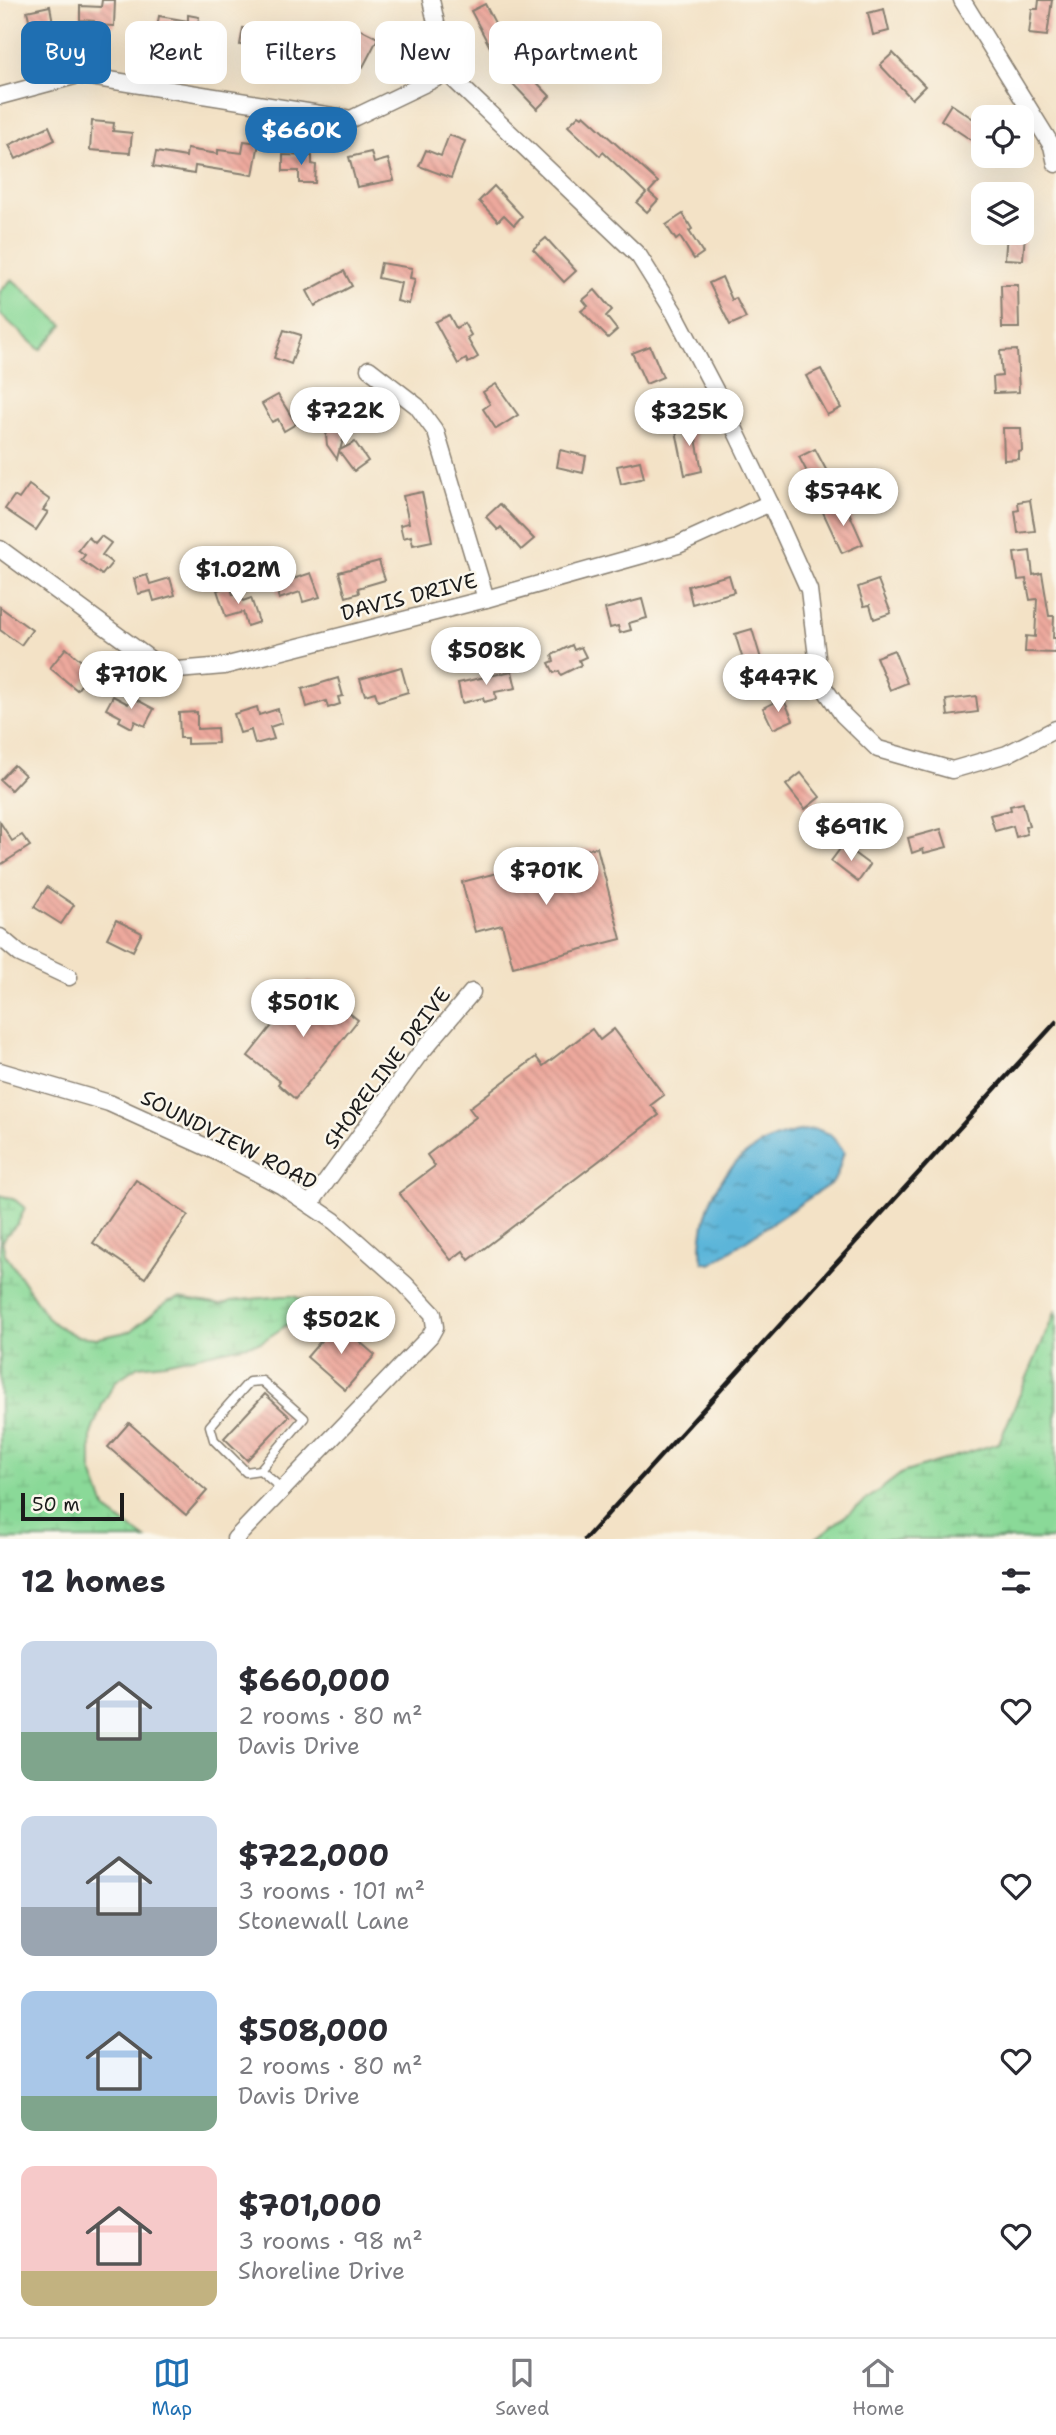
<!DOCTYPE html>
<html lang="en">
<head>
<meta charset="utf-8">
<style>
	:root { --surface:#fff; --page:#f2f2f3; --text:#2b2b33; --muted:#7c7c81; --line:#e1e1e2; --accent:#1f6fb2 }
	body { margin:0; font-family:"Shantell Sans",sans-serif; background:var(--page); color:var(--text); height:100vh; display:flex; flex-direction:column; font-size:26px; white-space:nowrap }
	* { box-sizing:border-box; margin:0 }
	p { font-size:23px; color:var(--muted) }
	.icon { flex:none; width:38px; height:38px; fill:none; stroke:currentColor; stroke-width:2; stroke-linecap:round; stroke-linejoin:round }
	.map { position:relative; height:1539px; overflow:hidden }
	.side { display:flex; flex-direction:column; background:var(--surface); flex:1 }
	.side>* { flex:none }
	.top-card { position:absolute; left:21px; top:21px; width:700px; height:63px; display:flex; gap:14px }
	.controls { position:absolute; left:971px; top:105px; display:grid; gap:14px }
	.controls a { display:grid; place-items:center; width:63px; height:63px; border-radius:14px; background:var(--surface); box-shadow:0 7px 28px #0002; font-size:35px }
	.scale { position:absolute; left:21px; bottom:18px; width:103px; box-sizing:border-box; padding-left:7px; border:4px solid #1c1c1c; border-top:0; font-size:19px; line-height:24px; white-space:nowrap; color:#1c1c1c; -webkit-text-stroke:5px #fbf7ec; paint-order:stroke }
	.price { position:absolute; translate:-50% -60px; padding:0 16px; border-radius:24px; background:#fff; color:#222; font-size:23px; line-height:46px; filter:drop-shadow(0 2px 4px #0008) }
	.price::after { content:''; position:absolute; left:50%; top:42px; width:21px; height:16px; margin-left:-10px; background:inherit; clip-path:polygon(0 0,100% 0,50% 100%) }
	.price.on { background:var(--accent); color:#fff }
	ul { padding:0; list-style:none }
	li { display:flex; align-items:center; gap:21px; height:175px; padding:0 21px }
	li span { display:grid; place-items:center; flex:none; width:196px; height:140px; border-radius:14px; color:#555 }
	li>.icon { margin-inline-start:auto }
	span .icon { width:84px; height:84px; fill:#fffc; stroke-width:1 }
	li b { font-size:30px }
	h2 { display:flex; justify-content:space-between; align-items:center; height:84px; padding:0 21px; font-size:30px }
	.chip { padding:0 24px; border-radius:14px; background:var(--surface); box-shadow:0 7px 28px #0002; font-size:24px; line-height:63px }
	.chip.on { background:var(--accent); color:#fff }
	.tab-bar { display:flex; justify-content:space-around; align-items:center; height:98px; border-top:2px solid var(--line); background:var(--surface); font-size:19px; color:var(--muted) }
	.tab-bar a { display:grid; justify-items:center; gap:4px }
	.tab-bar .on { color:var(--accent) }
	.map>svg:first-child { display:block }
</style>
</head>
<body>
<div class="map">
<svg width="1056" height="1539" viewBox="0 0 1056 1539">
	<defs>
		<pattern id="wetland-marsh" width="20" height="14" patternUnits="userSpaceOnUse" patternTransform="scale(1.75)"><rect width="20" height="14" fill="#8ad998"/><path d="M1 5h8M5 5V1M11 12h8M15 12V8" fill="none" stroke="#76ba82"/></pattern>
		<pattern id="water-ripples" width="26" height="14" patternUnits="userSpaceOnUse" patternTransform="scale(1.75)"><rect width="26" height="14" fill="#5bb5d9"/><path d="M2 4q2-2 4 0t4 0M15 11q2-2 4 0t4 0" fill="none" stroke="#4a92af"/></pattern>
		<pattern id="building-back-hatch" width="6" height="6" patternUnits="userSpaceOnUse" patternTransform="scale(1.75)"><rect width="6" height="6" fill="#eda99d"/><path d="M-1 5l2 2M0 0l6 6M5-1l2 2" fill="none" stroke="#cb9187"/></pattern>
	</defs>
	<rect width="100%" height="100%" fill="#fbf7ec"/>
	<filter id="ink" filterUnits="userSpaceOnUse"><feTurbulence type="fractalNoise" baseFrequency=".0143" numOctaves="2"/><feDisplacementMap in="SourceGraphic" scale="14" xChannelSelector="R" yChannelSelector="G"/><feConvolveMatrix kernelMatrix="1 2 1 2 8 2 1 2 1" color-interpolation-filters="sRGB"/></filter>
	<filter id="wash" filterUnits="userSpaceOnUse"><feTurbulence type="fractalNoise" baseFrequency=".00686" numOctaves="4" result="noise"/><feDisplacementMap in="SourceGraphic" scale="28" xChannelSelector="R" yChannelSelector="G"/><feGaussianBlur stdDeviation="1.57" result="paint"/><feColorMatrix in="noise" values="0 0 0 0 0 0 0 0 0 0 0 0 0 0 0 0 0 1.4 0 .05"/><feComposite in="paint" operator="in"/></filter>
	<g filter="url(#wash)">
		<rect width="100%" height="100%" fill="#f3e2c6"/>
		<path fill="#8ad998" stroke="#537a5a" stroke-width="2" d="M12 279 63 325 40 350 0 314V292Z"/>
		<g fill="url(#wetland-marsh)" stroke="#537a5a" stroke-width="2">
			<path d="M0 1195 15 1200 25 1208 18 1223 2 1240 5 1254 47 1317 56 1325 76 1336 98 1338 131 1331 167 1302 179 1298 221 1305 231 1301 284 1296H294L304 1301 302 1312 293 1321 261 1342 165 1363 138 1366 116 1381 103 1403 91 1434V1469L106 1510 146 1539H0Z"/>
			<path d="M1056 1310V1539H815L902 1473 999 1443Z"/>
		</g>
		<path fill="url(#water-ripples)" stroke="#3c687a" stroke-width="2" d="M816 1129 830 1134 844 1152 837 1175 833 1182 711 1264 703 1262C699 1249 702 1237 704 1224 715 1167 759 1133 816 1129Z"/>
		<g id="blocks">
			<g fill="url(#building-back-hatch)">
				<path d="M102 0H115L114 26 93 25 94 21 80 20V6L101 7Z"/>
				<path d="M1039 0H1052L1047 36 1029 34 1032 9H1038Z"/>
				<path d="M485 4 506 44 492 51 471 11Z"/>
				<path d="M50 6 53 23 31 27 27 11Z"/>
				<path d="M884 9 889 31 873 35 868 13Z"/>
				<path d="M188 15 199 17 198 24 208 25 205 46 155 38 159 16 188 21Z"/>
				<path d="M243 28 257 30 256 34 290 40 286 61 259 56 260 49 240 45Z"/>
				<path d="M360 29 378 38 363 67 346 58Z"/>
				<path d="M893 53 925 86 912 99 880 65Z"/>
				<path d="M524 69 550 96 537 109 511 82Z"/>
				<path d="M951 104 984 126V134L977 144 941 120Z"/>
				<path d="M579 115 582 117 584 115 658 182 649 192 658 200 647 212 637 203 646 193 603 152 600 156 568 126Z"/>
				<path d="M92 121 114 123 113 131 132 133 130 153 90 150Z"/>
				<path d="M49 126 55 140 16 159 9 145Z"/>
				<path d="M449 135 465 141 451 178 419 166 426 150 441 156Z"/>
				<path d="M244 141 259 143 253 175 195 166 194 174 153 167 156 152 186 157 187 149 218 154V150L242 153Z"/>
				<path d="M371 152 374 163 388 159 394 180 357 187 349 157Z"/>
				<path d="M283 155 312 156V164L316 165 315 183H299V171H283Z"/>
				<path d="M494 186 522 216 514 225 504 215 498 221 479 201Z"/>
				<path d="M683 214 692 229 689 231 703 253 694 259 680 237 676 240 666 225Z"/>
				<path d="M1007 233H1025L1023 260 1005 259Z"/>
				<path d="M546 238 576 271 564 282 533 249Z"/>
				<path d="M381 263 412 268 410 278 415 279 409 304 397 301 401 283 378 278Z"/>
				<path d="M344 271 352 286 315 306 307 291Z"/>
				<path d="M722 277 732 300 736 298 746 318 730 325 709 283Z"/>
				<path d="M1001 285H1018L1019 328H1002Z"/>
				<path d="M595 290 612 310 606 316 617 330 608 338 581 311 588 306 583 300Z"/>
				<path d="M449 315 456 328 464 323 471 335 467 338 478 357 468 363 466 359 458 364 435 322Z"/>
				<path d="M284 330 301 335 291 364 274 358Z"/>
				<path d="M650 346 663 377 646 384 632 353Z"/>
				<path d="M1017 350 1019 392 994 393 993 377 1002 376 1000 351Z"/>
				<path d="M821 369 841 408 827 415 806 376Z"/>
				<path d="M496 384 518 415 496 429 483 409 490 404 483 392Z"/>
				<path d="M278 395 296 424 284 431 278 419 272 422 262 404Z"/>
				<path d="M334 421 346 430 340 450 355 442 368 461 354 471 339 451 337 459 327 445 326 435Z"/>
				<path d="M693 422 702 471 685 475 675 426Z"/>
				<path d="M1003 428H1021L1022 451 1019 452V459L1004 460Z"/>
				<path d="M815 449 830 477 814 485 799 457Z"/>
				<path d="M560 450 586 456 583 473 557 467Z"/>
				<path d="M640 461 644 478 621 484 617 466Z"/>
				<path d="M29 485 50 500 43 510 48 512 36 530 5 509 14 496 19 499Z"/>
				<path d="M422 492 432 541 413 545 411 536 403 538 400 525 409 523 403 496Z"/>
				<path d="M1030 500 1035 531 1018 533 1015 511 1019 510 1018 502Z"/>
				<path d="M500 504 534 539 521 550 501 527 498 530 486 517Z"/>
				<path d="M836 504 839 512 847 508 863 544 842 553 822 510Z"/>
				<path d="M101 536 111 543 102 555 112 563 102 575 81 560 85 555 78 550 88 537 95 543Z"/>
				<path d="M1030 551 1033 575 1042 573 1049 616H1054L1053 638H1056V653L1025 652 1026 636 1035 637 1037 599 1030 600 1026 579 1018 580 1014 553Z"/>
				<path d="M379 561 385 580 358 588 359 593 346 597 339 572Z"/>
				<path d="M311 573 320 597 303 602 300 592 279 599 275 585Z"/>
				<path d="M147 575 150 584 170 578 175 595 154 601 151 591 138 594 134 579Z"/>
				<path d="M729 575 734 592 692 604 688 586Z"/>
				<path d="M878 580 891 613 874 619 870 605 864 606 858 587Z"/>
				<path d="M231 586 233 595 240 593 243 601 251 598 259 622 247 626 243 612 226 617 217 590Z"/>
				<path d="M642 599 647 618 629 623 631 630 620 633 618 626 610 628 605 609Z"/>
				<path d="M0 607 32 630 21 645 0 630Z"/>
				<path d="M752 629 761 659 744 663 735 634Z"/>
				<path d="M572 645 574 650 581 647 586 657 579 660 581 665 561 675 559 671 554 673 549 663 554 661 552 655Z"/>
				<path d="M66 648 92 670 77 690 50 668Z"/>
				<path d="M894 650 907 683 890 690 876 657Z"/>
				<path d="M401 667 408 692 378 701 375 692 365 695 360 679Z"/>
				<path d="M512 671 516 688 495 692 496 699 484 702 483 698 462 703 458 683Z"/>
				<path d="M338 678 343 696 338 697 340 704 328 708 326 701 307 707 302 689Z"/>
				<path d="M113 696 128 704 132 697 154 709 145 726 135 721 132 728 119 721 121 717 106 709Z"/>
				<path d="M976 696 978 712 948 716 946 700Z"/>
				<path d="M783 698 793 720 773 729 763 708Z"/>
				<path d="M257 707 259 715 278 709 282 723 270 727 274 739 255 744 251 730 240 733 234 714Z"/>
				<path d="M197 712V729L217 728 218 743 187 744V738H180L179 713Z"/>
				<path d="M14 765 25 775 11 790 0 780Z"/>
				<path d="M801 773 820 797 805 809 786 785Z"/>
				<path d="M1023 803 1029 826 1025 827 1027 834 1016 837 1013 826 995 831 990 815 1011 810 1010 806Z"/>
				<path d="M0 822 12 841 22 835 30 846 0 865Z"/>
				<path d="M941 829 947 847 924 853 923 849 912 853 908 838Z"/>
				<path d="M843 845 870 865 858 882 831 861Z"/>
				<path d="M597 847 621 939 513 967 502 925 475 932 462 882Z"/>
				<path d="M47 887 74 905 61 924 34 907Z"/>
				<path d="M116 920 142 933 133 951 107 938Z"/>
				<path d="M308 980 358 1020 295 1099 278 1084 280 1081 248 1056Z"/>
				<path d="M592 1029 600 1040 614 1029 664 1095 651 1105 659 1115 469 1260 463 1251 451 1260 399 1193 435 1166 427 1155 476 1117 469 1108 536 1057 543 1066Z"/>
				<path d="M136 1180 188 1215 145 1278 93 1243Z"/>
				<path d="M337 1322 375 1355 345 1390 307 1357Z"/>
				<path d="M265 1394 289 1416 247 1460 224 1438Z"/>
				<path d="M129 1423 207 1491 186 1515 108 1447Z"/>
			</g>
		</g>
	</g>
	<g filter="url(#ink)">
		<use href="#blocks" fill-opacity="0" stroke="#887f71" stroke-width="2"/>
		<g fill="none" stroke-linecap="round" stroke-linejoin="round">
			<defs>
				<path id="lane" d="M260 1470 246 1472 214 1440 210 1426 249 1382 262 1381 304 1418 260 1470 282 1489"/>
				<g id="street">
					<path d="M431 0 447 73 639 256 674 312 725 409 770 503 809 590 820 682 843 715 878 749 952 770 1007 754 1056 729"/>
					<path d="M962 0 1052 146 1056 164"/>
					<path d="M0 96 78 75 351 119 447 73"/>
					<path d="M369 369 417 406 436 432 486 599"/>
					<path d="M0 549 166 671 224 666 486 599 678 545 770 503"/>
					<path d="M0 937 20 954 69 977"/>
					<path d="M0 1071 109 1103 217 1152 282 1186 334 1221 405 1284 433 1314 435 1327 430 1336 235 1539"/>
					<path d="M310 1204 418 1056 472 992"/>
				</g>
			</defs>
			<use href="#lane" stroke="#887f71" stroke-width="11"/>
			<use href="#street" stroke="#887f71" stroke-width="19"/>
			<use href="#lane" stroke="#fff" stroke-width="8"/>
			<use href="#street" stroke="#fff" stroke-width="16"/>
			<path stroke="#1c1c1c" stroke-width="4.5" d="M585 1539 1056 1022"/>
		</g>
	</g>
	<g text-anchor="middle" stroke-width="5" stroke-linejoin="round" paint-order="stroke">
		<g font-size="21" fill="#1c1c1c" stroke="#fbf7ec">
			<text transform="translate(409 597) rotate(-14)" y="7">DAVIS DRIVE</text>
			<text transform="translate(387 1068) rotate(-53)" y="7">SHORELINE DRIVE</text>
			<text transform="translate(229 1140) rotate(27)" y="7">SOUNDVIEW ROAD</text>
		</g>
	</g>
</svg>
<div class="controls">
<a><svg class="icon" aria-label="locate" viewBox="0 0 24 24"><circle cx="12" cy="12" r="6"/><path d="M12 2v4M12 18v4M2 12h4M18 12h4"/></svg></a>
<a><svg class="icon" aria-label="layers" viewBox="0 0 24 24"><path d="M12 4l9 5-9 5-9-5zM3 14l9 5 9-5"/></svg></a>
</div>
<div class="scale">50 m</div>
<b class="price on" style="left:301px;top:167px">$660K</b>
<b class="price" style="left:345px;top:447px">$722K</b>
<b class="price" style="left:689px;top:448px">$325K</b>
<b class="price" style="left:843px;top:528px">$574K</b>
<b class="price" style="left:238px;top:606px">$1.02M</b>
<b class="price" style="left:486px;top:687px">$508K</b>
<b class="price" style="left:131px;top:711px">$710K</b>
<b class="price" style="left:778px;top:714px">$447K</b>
<b class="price" style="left:851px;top:863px">$691K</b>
<b class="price" style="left:546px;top:907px">$701K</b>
<b class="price" style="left:303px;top:1039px">$501K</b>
<b class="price" style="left:341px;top:1356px">$502K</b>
<div class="top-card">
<a class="chip on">Buy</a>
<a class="chip">Rent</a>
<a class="chip">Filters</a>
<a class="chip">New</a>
<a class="chip">Apartment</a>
</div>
</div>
<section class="side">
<h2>12 homes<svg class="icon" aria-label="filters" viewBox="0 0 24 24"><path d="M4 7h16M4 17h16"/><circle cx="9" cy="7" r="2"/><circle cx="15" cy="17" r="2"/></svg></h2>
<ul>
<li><span style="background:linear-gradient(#c9d6e8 65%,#7fa58c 0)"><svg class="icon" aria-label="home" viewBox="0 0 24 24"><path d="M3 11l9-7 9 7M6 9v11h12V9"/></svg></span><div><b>$660,000</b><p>2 rooms · 80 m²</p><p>Davis Drive</p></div><svg class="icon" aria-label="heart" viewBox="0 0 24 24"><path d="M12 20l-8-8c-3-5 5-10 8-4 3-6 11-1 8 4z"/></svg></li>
<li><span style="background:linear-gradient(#c9d6e8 65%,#9aa5b1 0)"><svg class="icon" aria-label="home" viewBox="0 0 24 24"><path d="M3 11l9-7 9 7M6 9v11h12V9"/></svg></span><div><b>$722,000</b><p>3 rooms · 101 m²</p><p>Stonewall Lane</p></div><svg class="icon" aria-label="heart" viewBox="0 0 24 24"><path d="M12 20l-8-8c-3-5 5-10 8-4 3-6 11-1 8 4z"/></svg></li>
<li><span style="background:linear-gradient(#a9c7e8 75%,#7fa58c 0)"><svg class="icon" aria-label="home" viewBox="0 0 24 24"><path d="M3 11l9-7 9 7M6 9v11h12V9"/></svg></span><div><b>$508,000</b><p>2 rooms · 80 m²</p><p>Davis Drive</p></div><svg class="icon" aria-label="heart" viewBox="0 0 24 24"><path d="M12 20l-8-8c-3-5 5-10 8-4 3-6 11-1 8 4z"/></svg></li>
<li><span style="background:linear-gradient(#f6c9c9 75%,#c2b280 0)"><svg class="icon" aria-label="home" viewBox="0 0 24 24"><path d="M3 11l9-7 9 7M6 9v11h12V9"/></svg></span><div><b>$701,000</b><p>3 rooms · 98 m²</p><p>Shoreline Drive</p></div><svg class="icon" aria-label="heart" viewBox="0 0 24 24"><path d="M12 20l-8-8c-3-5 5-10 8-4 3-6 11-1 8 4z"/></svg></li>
</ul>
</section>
<nav class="tab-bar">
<a class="on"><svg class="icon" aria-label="map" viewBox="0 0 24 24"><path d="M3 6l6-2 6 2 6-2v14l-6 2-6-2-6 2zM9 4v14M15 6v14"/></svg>Map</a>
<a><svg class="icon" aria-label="saved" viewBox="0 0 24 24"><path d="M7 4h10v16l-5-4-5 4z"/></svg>Saved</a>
<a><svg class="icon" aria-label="home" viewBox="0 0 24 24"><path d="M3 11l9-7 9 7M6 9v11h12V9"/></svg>Home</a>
</nav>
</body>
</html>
